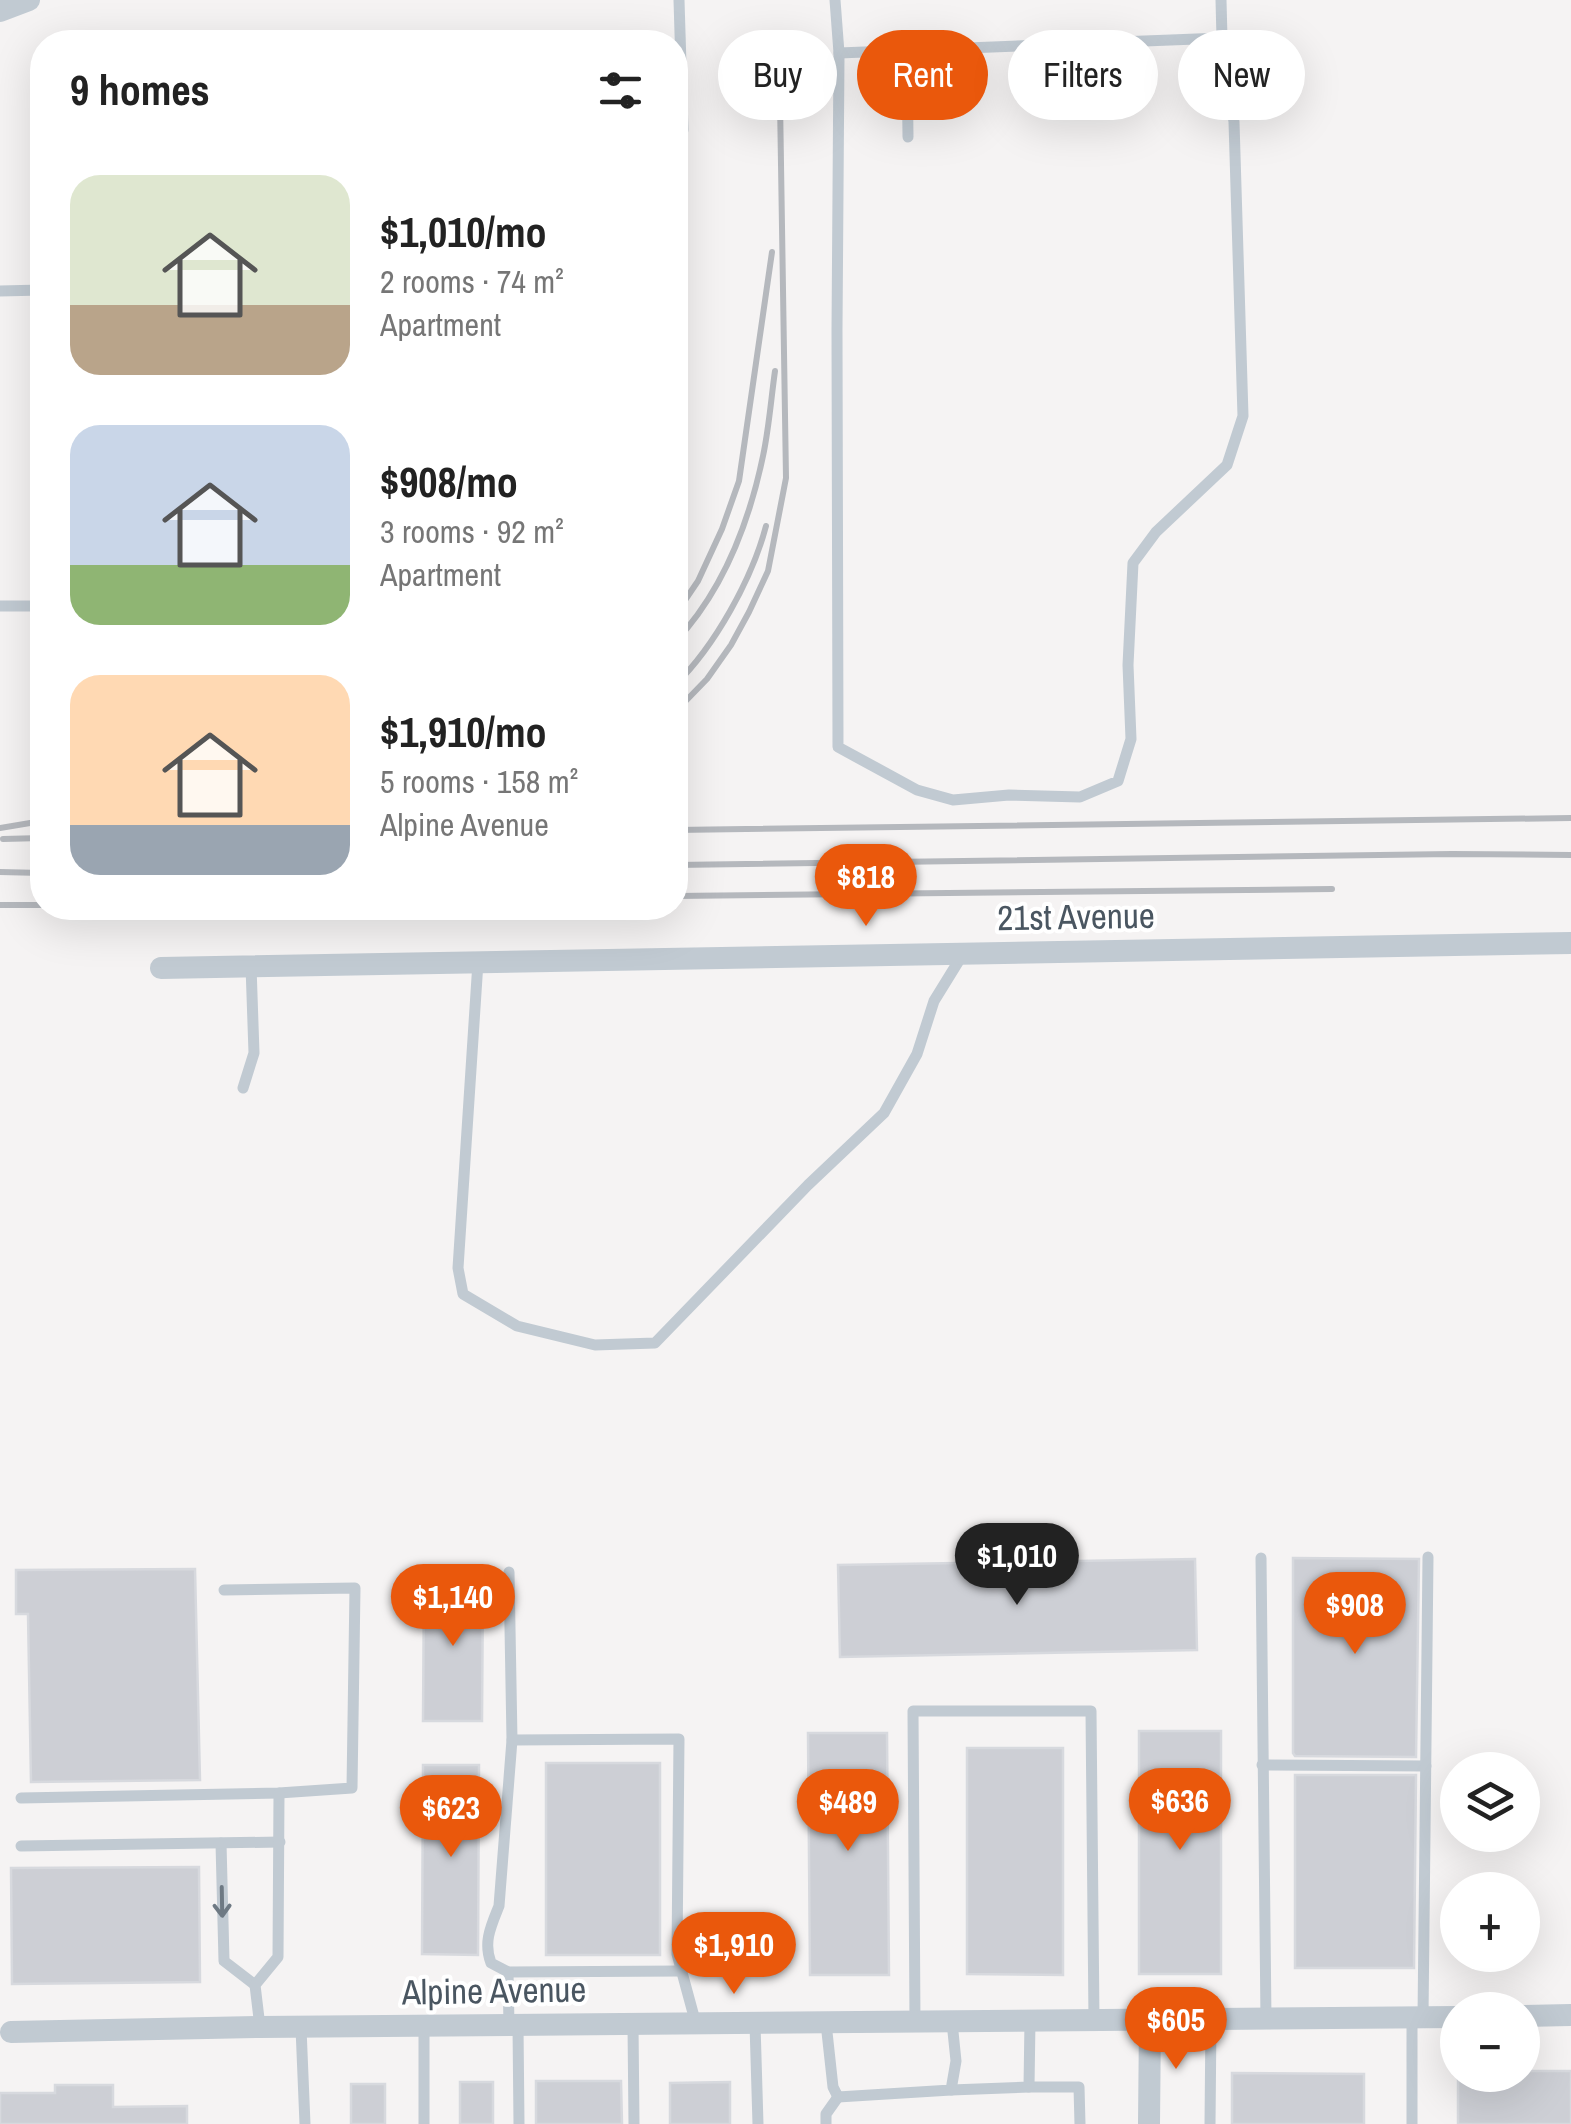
<!DOCTYPE html>
<html lang="en">
<head>
<meta charset="utf-8">
<style>
	:root { --surface:#fff; --page:#f6f6f6; --text:#222; --muted:#767676; --accent:#ea580c }
	body { margin:0; font-family:"Archivo Narrow",sans-serif; background:var(--page); color:var(--text); height:100vh; display:flex; flex-direction:column; font-size:38px; white-space:nowrap }
	* { box-sizing:border-box; margin:0 }
	p { font-size:32px; color:var(--muted) }
	.icon { flex:none; width:55px; height:55px; fill:none; stroke:currentColor; stroke-width:2; stroke-linecap:round; stroke-linejoin:round }
	.map { position:relative; flex:1; overflow:hidden }
	.drawer { position:absolute; left:30px; top:30px; width:658px; height:890px; display:flex; flex-direction:column; background:var(--surface); border-radius:40px; box-shadow:0 10px 40px #0002 }
	.drawer>* { flex:none }
	.hud { position:absolute; left:718px; top:30px; width:702px; height:90px; display:flex; gap:20px }
	.tools { position:absolute; left:1440px; top:1752px; display:grid; gap:20px }
	.tools a { display:grid; place-items:center; width:100px; height:100px; border-radius:50%; background:var(--surface); box-shadow:0 10px 40px #0002; font-size:50px }
	.price { position:absolute; translate:-50% -85px; padding:0 22px; border-radius:35px; background:var(--accent); color:#fff; font-size:32px; line-height:65px; filter:drop-shadow(0 2px 5px #0008) }
	.price::after { content:''; position:absolute; left:50%; top:60px; width:30px; height:22px; margin-left:-15px; background:inherit; clip-path:polygon(0 0,100% 0,50% 100%) }
	.price.current { background:#222; color:#fff }
	ul { padding:0; list-style:none }
	li { display:flex; align-items:center; gap:30px; height:250px; padding:0 40px }
	li span { display:grid; place-items:center; flex:none; width:280px; height:200px; border-radius:30px; color:#555 }
	li>.icon { margin-inline-start:auto }
	span .icon { width:120px; height:120px; fill:#fffc; stroke-width:1 }
	li b { font-size:42px }
	h2 { display:flex; justify-content:space-between; align-items:center; height:120px; padding:0 40px; font-size:42px }
	.tag { padding:0 35px; border-radius:45px; background:var(--surface); box-shadow:0 10px 40px #0002; font-size:35px; line-height:90px }
	.tag.current { background:var(--accent); color:#fff }
	.map>svg:first-child { display:block }
</style>
</head>
<body>
<div class="map">
<svg width="1571" height="2124" viewBox="0 0 1571 2124">
	<rect width="100%" height="100%" fill="#f5f3f3"/>
	<g fill="#cdcfd5" stroke="#d7d9de" stroke-width="2.5">
		<path d="M1293 1558 1419 1559 1416 1757 1295 1756 1293 1753Z"/>
		<path d="M1195 1559 1197 1650 840 1657 838 1565Z"/>
		<path d="M195 1569 200 1780 31 1782 28 1614H16V1570Z"/>
		<path d="M424 1577 483 1578 482 1721H423Z"/>
		<rect x="1139" y="1731" width="82" height="243"/>
		<path d="M808 1733H887L889 1975H810Z"/>
		<path d="M967 1748H1063V1975L967 1974Z"/>
		<rect x="546" y="1763" width="114" height="192"/>
		<path d="M423 1765H479L478 1955 422 1954Z"/>
		<path d="M1295 1775H1416L1414 1968H1295Z"/>
		<path d="M199 1867 200 1982 12 1984 11 1868Z"/>
		<path d="M1522 2071H1571V2124H1458V2075H1522Z"/>
		<path d="M1232 2073 1364 2074V2124H1232Z"/>
		<path d="M536 2081H621L622 2124H536Z"/>
		<rect x="460" y="2082" width="33" height="42"/>
		<path d="M730 2082V2124H670V2083Z"/>
		<rect x="351" y="2084" width="34" height="40"/>
		<path d="M55 2085H113V2107L187 2106V2124H0V2093H55Z"/>
	</g>
	<g fill="none" stroke-linecap="round" stroke-linejoin="round">
		<g stroke="#c1cad2" stroke-width="11">
			<path d="M679 0 683 130"/>
			<path d="M835 0 839 53 1222 38 1221 0"/>
			<path d="M907 51 908 137"/>
			<path d="M839 53 837 330 838 747 917 790 953 800 1009 795 1080 797 1118 781 1131 739 1128 665 1133 563 1156 532 1227 465 1243 416 1234 122 1222 38"/>
			<path d="M0 291 42 290"/>
			<path d="M0 606H42"/>
			<path d="M478 962 458 1268 463 1294 517 1326 595 1345 655 1343 808 1185 884 1113 917 1054 934 1001 963 954"/>
			<path d="M243 1088 254 1053 251 966"/>
			<path d="M1261 1558 1266 2019"/>
			<path d="M512 1740 679 1739 677 1954 696 2024"/>
			<path d="M1262 1765 1426 1766"/>
			<path d="M21 1798 279 1793 352 1788 355 1588 224 1590"/>
			<path d="M221 1843 224 1961 255 1985"/>
			<path d="M21 1846 280 1842"/>
			<path d="M508 1972 682 1971"/>
			<path d="M1412 2017V2124"/>
			<path d="M1423 2017 1428 1557"/>
			<path d="M915 2022 913 1711H1091L1094 2020"/>
			<path d="M826 2023 833 2087 838 2097 951 2090 956 2061 952 2022"/>
			<path d="M755 2024 758 2124"/>
			<path d="M633 2025 634 2124"/>
			<path d="M509 2026 508 1972 491 1963C483 1942 491 1926 499 1906L512 1740 509 1572"/>
			<path d="M518 2026 519 2124"/>
			<path d="M260 2027 255 1985 278 1957 279 1793"/>
			<path d="M424 2027V2124"/>
			<path d="M301 2028 305 2124"/>
			<path d="M1029 2087H1079L1080 2124"/>
			<path d="M951 2090 1029 2087 1030 2021"/>
			<path d="M826 2124V2114L838 2097"/>
			<path d="M1210 2124 1211 2019"/>
		</g>
		<g stroke="#c1cad2" stroke-width="22">
			<path d="M0 11 29 0"/>
			<path d="M161 968 1571 943"/>
			<path d="M1522 2016 1571 2015"/>
			<path d="M11 2032 260 2027 1458 2017"/>
			<path d="M1149 2124 1150 2020"/>
		</g>
		<g stroke="#b5b8bd" stroke-width="6">
			<path d="M675 615 698 581 722 529 739 481 772 252"/>
			<path d="M675 642C723 591 749 523 763 456 769 428 771 399 775 371"/>
			<path d="M675 685C715 646 752 579 766 526"/>
			<path d="M675 712 707 679 731 645 749 612 768 571 786 478 779 38"/>
			<path d="M0 828 42 821"/>
			<path d="M675 830 1571 818"/>
			<path d="M3 839 42 838"/>
			<path d="M675 865 1452 854 1571 855"/>
			<path d="M0 872 42 873"/>
			<path d="M675 896 1332 889"/>
			<path d="M0 905H42"/>
		</g>
	</g>
	<defs><path id="oneway-shaft" d="M-6 0H5M1.5-3L5.5 0L1.5 3" fill="none" stroke-width="1.6" stroke-linecap="round" stroke-linejoin="round" transform="scale(2.5)"/></defs>
	<use stroke="#6e7983" href="#oneway-shaft" transform="translate(222 1902) rotate(89)"/>
	<g text-anchor="middle" stroke-width="8" stroke-linejoin="round" paint-order="stroke">
		<g font-size="35" fill="#4a5661" stroke="#fff">
			<text transform="translate(1076 917) rotate(-1)" y="12">21st Avenue</text>
			<text transform="translate(494 1991) rotate(-1)" y="12">Alpine Avenue</text>
		</g>
	</g>
</svg>
<div class="tools">
<a><svg class="icon" aria-label="layers" viewBox="0 0 24 24"><path d="M12 4l9 5-9 5-9-5zM3 14l9 5 9-5"/></svg></a>
<a>+</a>
<a>−</a>
</div>
<b class="price" style="left:866px;top:929px">$818</b>
<b class="price current" style="left:1017px;top:1608px">$1,010</b>
<b class="price" style="left:453px;top:1649px">$1,140</b>
<b class="price" style="left:1355px;top:1657px">$908</b>
<b class="price" style="left:1180px;top:1853px">$636</b>
<b class="price" style="left:848px;top:1854px">$489</b>
<b class="price" style="left:451px;top:1860px">$623</b>
<b class="price" style="left:734px;top:1997px">$1,910</b>
<b class="price" style="left:1176px;top:2072px">$605</b>
<div class="hud">
<a class="tag">Buy</a>
<a class="tag current">Rent</a>
<a class="tag">Filters</a>
<a class="tag">New</a>
</div>
<section class="drawer">
<h2>9 homes<svg class="icon" aria-label="filters" viewBox="0 0 24 24"><path d="M4 7h16M4 17h16"/><circle cx="9" cy="7" r="2"/><circle cx="15" cy="17" r="2"/></svg></h2>
<ul>
<li><span style="background:linear-gradient(#dfe7d0 65%,#b9a48a 0)"><svg class="icon" aria-label="home" viewBox="0 0 24 24"><path d="M3 11l9-7 9 7M6 9v11h12V9"/></svg></span><div><b>$1,010/mo</b><p>2 rooms · 74 m²</p><p>Apartment</p></div></li>
<li><span style="background:linear-gradient(#c9d6e8 70%,#8fb573 0)"><svg class="icon" aria-label="home" viewBox="0 0 24 24"><path d="M3 11l9-7 9 7M6 9v11h12V9"/></svg></span><div><b>$908/mo</b><p>3 rooms · 92 m²</p><p>Apartment</p></div></li>
<li><span style="background:linear-gradient(#ffd9b3 75%,#9aa5b1 0)"><svg class="icon" aria-label="home" viewBox="0 0 24 24"><path d="M3 11l9-7 9 7M6 9v11h12V9"/></svg></span><div><b>$1,910/mo</b><p>5 rooms · 158 m²</p><p>Alpine Avenue</p></div></li>
</ul>
</section>
</div>
</body>
</html>
